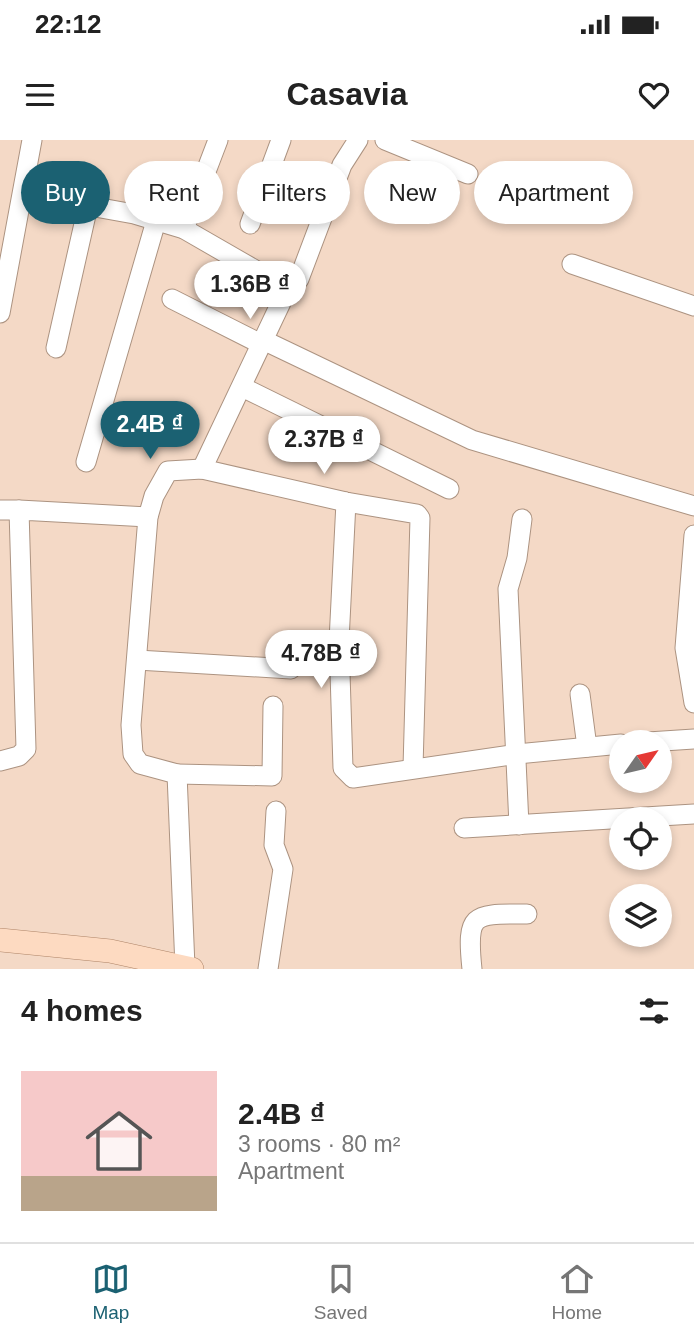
<!DOCTYPE html>
<html lang="en">
<head>
<meta charset="utf-8">
<style>
	:root { --surface:#fff; --page:#f2f2f2; --text:#222; --muted:#767676; --line:#e0e0e0; --accent:#1b6172 }
	body { margin:0; font-family:Arial,sans-serif; background:var(--page); color:var(--text); height:100vh; display:flex; flex-direction:column; font-size:26px; white-space:nowrap }
	* { box-sizing:border-box; margin:0 }
	p { font-size:23px; color:var(--muted) }
	.icon { flex:none; width:38px; height:38px; fill:none; stroke:currentColor; stroke-width:2; stroke-linecap:round; stroke-linejoin:round }
	.map { position:relative; height:829px; overflow:hidden }
	.sheet { display:flex; flex-direction:column; background:var(--surface); flex:1 }
	.sheet>* { flex:none }
	.hud { position:absolute; left:21px; top:21px; width:653px; height:63px; display:flex; gap:14px }
	.needle { width:46px; rotate:56deg }
	.tools { position:absolute; left:609px; top:590px; display:grid; gap:14px }
	.tools a { display:grid; place-items:center; width:63px; height:63px; border-radius:50%; background:var(--surface); box-shadow:0 4px 10px #0003; font-size:35px }
	.price { position:absolute; translate:-50% -60px; padding:0 16px; border-radius:24px; background:#fff; color:#222; font-size:23px; line-height:46px; filter:drop-shadow(0 2px 4px #0008) }
	.price::after { content:''; position:absolute; left:50%; top:42px; width:21px; height:16px; margin-left:-10px; background:inherit; clip-path:polygon(0 0,100% 0,50% 100%) }
	.price.selected { background:var(--accent); color:#fff }
	ul { padding:0; list-style:none }
	li { display:flex; align-items:center; gap:21px; height:175px; padding:0 21px }
	li span { display:grid; place-items:center; flex:none; width:196px; height:140px; border-radius:0px; color:#555 }
	li>.icon { margin-inline-start:auto }
	span .icon { width:84px; height:84px; fill:#fffc; stroke-width:1 }
	li b { font-size:30px }
	h2 { display:flex; justify-content:space-between; align-items:center; height:84px; padding:0 21px; font-size:30px }
	.tag { padding:0 24px; border-radius:32px; background:var(--surface); box-shadow:0 4px 10px #0003; font-size:24px; line-height:63px }
	.tag.selected { background:var(--accent); color:#fff }
	.status { display:flex; justify-content:space-between; align-items:center; height:49px; padding:0 35px; background:var(--surface); direction:ltr }
	.status svg { height:19px; fill:currentColor }
	header { display:flex; justify-content:space-between; align-items:center; height:91px; padding:0 21px; background:var(--surface); font-size:32px; font-weight:700 }
	.menu { display:flex; justify-content:space-around; align-items:center; height:98px; border-top:2px solid var(--line); background:var(--surface); font-size:19px; color:var(--muted) }
	.menu a { display:grid; justify-items:center; gap:4px }
	.menu .selected { color:var(--accent) }
	.map>svg:first-child { display:block }
</style>
</head>
<body>
<div class="status"><b>22:12</b><svg viewBox="0 0 49 12"><path d="M0 12V9h3v3zM5 12V6h3v6zM10 12V3h3v9zM15 12V0h3v12zM26 1h20v11H26zM47 4h2v5h-2z"/></svg></div>
<header><svg class="icon" aria-label="menu" viewBox="0 0 24 24"><path d="M4 6h16M4 12h16M4 18h16"/></svg>Casavia<svg class="icon" aria-label="heart" viewBox="0 0 24 24"><path d="M12 20l-8-8c-3-5 5-10 8-4 3-6 11-1 8 4z"/></svg></header>
<div class="map">
<svg width="694" height="829" viewBox="0 0 694 829">
	<rect width="100%" height="100%" fill="#f4d9c6"/>
	<g fill="none" stroke-linecap="round" stroke-linejoin="round">
		<defs>
			<g id="minor">
				<path d="M385 0 468 34"/>
				<path d="M23 54 134 74 184 89 283 146 286 152 202 329"/>
				<path d="M250 84 281 0"/>
				<path d="M184 89 218 0"/>
				<path d="M572 124 694 166"/>
				<path d="M286 152 299 139 342 25 358 0"/>
				<path d="M172 159 261 204"/>
				<path d="M0 173 32 0"/>
				<path d="M263 200 472 300 694 366"/>
				<path d="M56 208 88 66"/>
				<path d="M242 247 449 349"/>
				<path d="M86 322 156 81"/>
				<path d="M346 362 339 501 343 628 353 638 517 614 621 604"/>
				<path d="M0 370H19"/>
				<path d="M694 395 685 508 694 563"/>
				<path d="M137 520 291 529"/>
				<path d="M580 554 587 607"/>
				<path d="M648 602 694 599"/>
				<path d="M0 621 19 616 26 609 19 370 148 377"/>
				<path d="M177 634 272 636 273 566"/>
				<path d="M519 685 508 449 517 418 522 379"/>
				<path d="M464 688 694 674"/>
				<path d="M185 827 177 634 140 624 133 614 131 585 148 377 154 356 168 331 202 329 346 362 417 374 420 378 413 628"/>
				<path d="M268 829 283 729 274 705 276 671"/>
				<path d="M472 829C466 772 473 774 527 774"/>
			</g>
			<path id="major" d="M0 800 110 811 192 829"/>
		</defs>
		<use href="#minor" stroke="#ac9381" stroke-width="21"/>
		<use href="#major" stroke="#ae8467" stroke-width="24"/>
		<use href="#minor" stroke="#fff" stroke-width="19"/>
		<use href="#major" stroke="#fddac1" stroke-width="23"/>
	</g>
</svg>
<div class="tools">
<a><svg class="needle" viewBox="-14 -14 28 28"><path d="M0-13l5 13h-10z" fill="#e53935"/><path d="M0 13l5-13h-10z" fill="#767676"/></svg></a>
<a><svg class="icon" aria-label="locate" viewBox="0 0 24 24"><circle cx="12" cy="12" r="6"/><path d="M12 2v4M12 18v4M2 12h4M18 12h4"/></svg></a>
<a><svg class="icon" aria-label="layers" viewBox="0 0 24 24"><path d="M12 4l9 5-9 5-9-5zM3 14l9 5 9-5"/></svg></a>
</div>
<b class="price" style="left:250px;top:181px">1.36B ₫</b>
<b class="price selected" style="left:150px;top:321px">2.4B ₫</b>
<b class="price" style="left:324px;top:336px">2.37B ₫</b>
<b class="price" style="left:321px;top:550px">4.78B ₫</b>
<div class="hud">
<a class="tag selected">Buy</a>
<a class="tag">Rent</a>
<a class="tag">Filters</a>
<a class="tag">New</a>
<a class="tag">Apartment</a>
</div>
</div>
<section class="sheet">
<h2>4 homes<svg class="icon" aria-label="filters" viewBox="0 0 24 24"><path d="M4 7h16M4 17h16"/><circle cx="9" cy="7" r="2"/><circle cx="15" cy="17" r="2"/></svg></h2>
<ul>
<li><span style="background:linear-gradient(#f6c9c9 75%,#b9a48a 0)"><svg class="icon" aria-label="home" viewBox="0 0 24 24"><path d="M3 11l9-7 9 7M6 9v11h12V9"/></svg></span><div><b>2.4B ₫</b><p>3 rooms · 80 m²</p><p>Apartment</p></div></li>
</ul>
</section>
<nav class="menu">
<a class="selected"><svg class="icon" aria-label="map" viewBox="0 0 24 24"><path d="M3 6l6-2 6 2 6-2v14l-6 2-6-2-6 2zM9 4v14M15 6v14"/></svg>Map</a>
<a><svg class="icon" aria-label="saved" viewBox="0 0 24 24"><path d="M7 4h10v16l-5-4-5 4z"/></svg>Saved</a>
<a><svg class="icon" aria-label="home" viewBox="0 0 24 24"><path d="M3 11l9-7 9 7M6 9v11h12V9"/></svg>Home</a>
</nav>
</body>
</html>
